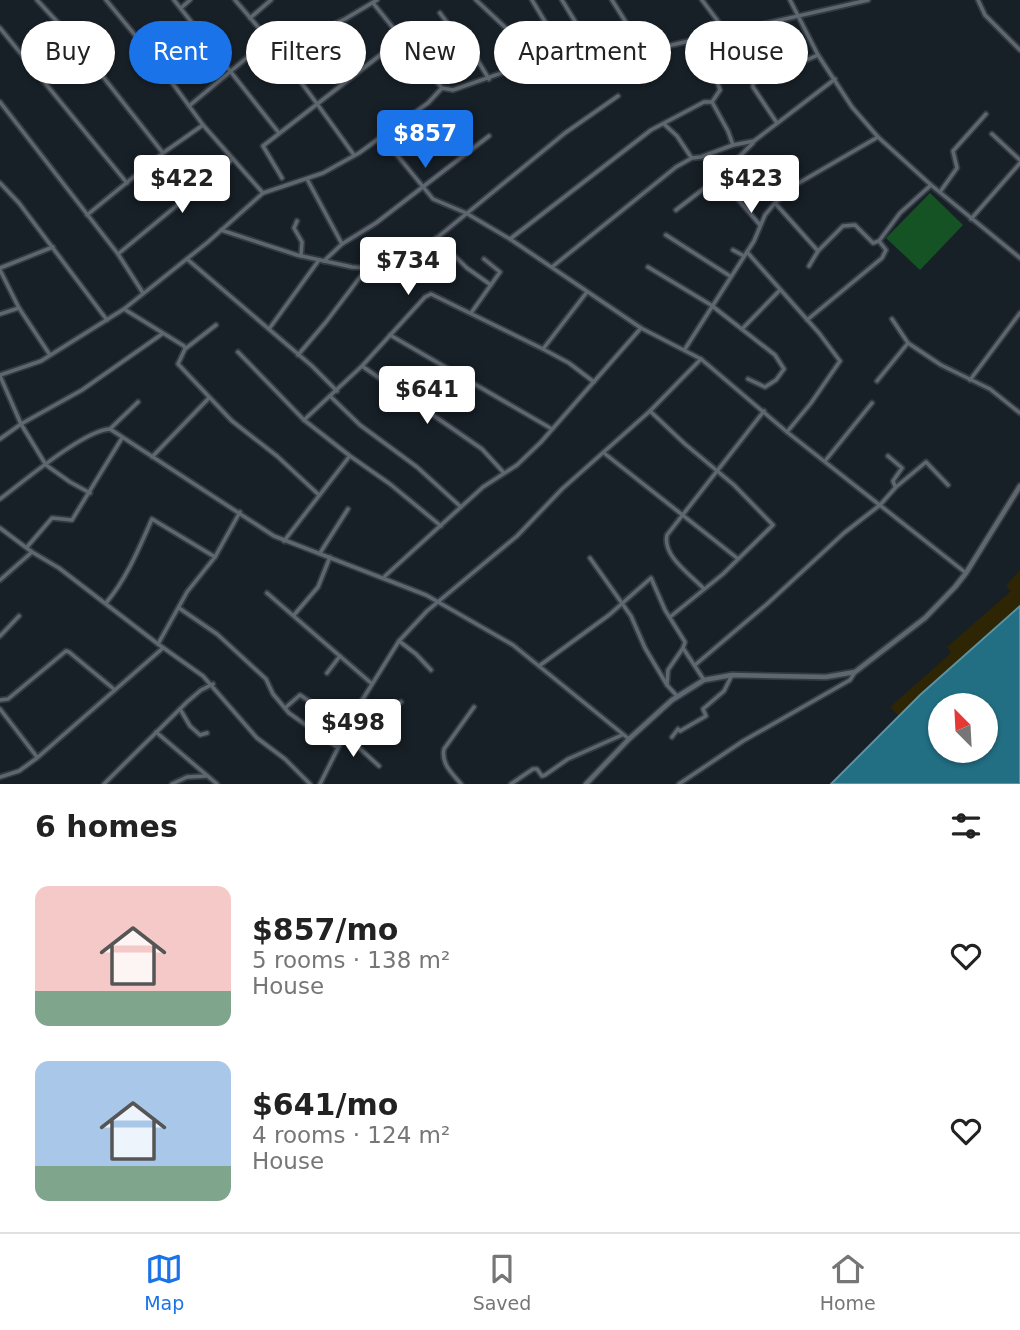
<!DOCTYPE html>
<html lang="en">
<head>
<meta charset="utf-8">
<style>
	:root { --surface:#fff; --page:#f6f6f6; --text:#222; --muted:#767676; --line:#e0e0e0; --accent:#1a73e8 }
	body { margin:0; font-family:"DejaVu Sans",sans-serif; background:var(--page); color:var(--text); height:100vh; display:flex; flex-direction:column; font-size:26px; white-space:nowrap }
	* { box-sizing:border-box; margin:0 }
	p { font-size:23px; color:var(--muted) }
	.icon { flex:none; width:38px; height:38px; fill:none; stroke:currentColor; stroke-width:2; stroke-linecap:round; stroke-linejoin:round }
	.map { position:relative; height:784px; overflow:hidden }
	.details { display:flex; flex-direction:column; background:var(--surface); flex:1 }
	.details>* { flex:none }
	.hud { position:absolute; left:21px; top:21px; width:978px; height:63px; display:flex; gap:14px }
	.needle { width:46px; rotate:336deg }
	.fabs { position:absolute; left:928px; top:693px; display:grid; gap:14px }
	.fabs a { display:grid; place-items:center; width:70px; height:70px; border-radius:50%; background:var(--surface); box-shadow:0 2px 5px #0004; font-size:35px }
	.price { position:absolute; translate:-50% -60px; padding:0 16px; border-radius:7px; background:#fff; color:#222; font-size:23px; line-height:46px; filter:drop-shadow(0 2px 4px #0008) }
	.price::after { content:''; position:absolute; left:50%; top:42px; width:21px; height:16px; margin-left:-10px; background:inherit; clip-path:polygon(0 0,100% 0,50% 100%) }
	.price.selected { background:var(--accent); color:#fff }
	ul { padding:0; list-style:none }
	li { display:flex; align-items:center; gap:21px; height:175px; padding:0 35px }
	li span { display:grid; place-items:center; flex:none; width:196px; height:140px; border-radius:14px; color:#555 }
	li>.icon { margin-inline-start:auto }
	span .icon { width:84px; height:84px; fill:#fffc; stroke-width:1 }
	li b { font-size:30px }
	h2 { display:flex; justify-content:space-between; align-items:center; height:84px; padding:0 35px; font-size:30px }
	.tag { padding:0 24px; border-radius:32px; background:var(--surface); box-shadow:0 2px 5px #0004; font-size:24px; line-height:63px }
	.tag.selected { background:var(--accent); color:#fff }
	.menu { display:flex; justify-content:space-around; align-items:center; height:98px; border-top:2px solid var(--line); background:var(--surface); font-size:19px; color:var(--muted) }
	.menu a { display:grid; justify-items:center; gap:4px }
	.menu .selected { color:var(--accent) }
	.map>svg:first-child { display:block }
</style>
</head>
<body>
<div class="map">
<svg width="1020" height="784" viewBox="0 0 1020 784">
	<rect width="100%" height="100%" fill="#172027"/>
	<path fill="#155224" d="M930 193 963 225 920 270 886 238Z"/>
	<path fill="#2d2504" d="M1020 570V606L898 715 890 707 951 653 947 647 1011 591 1006 586Z"/>
	<path fill="#226e83" stroke="#5c93a3" stroke-width="2" fill-rule="evenodd" d="M1020 606V784H831L920 695ZM985 705V751H940V705Z"/>
	<g fill="none" stroke-linecap="round" stroke-linejoin="round">
		<defs>
			<g id="minor">
				<path d="M37 0 74 40 163 153"/>
				<path d="M106 0 154 58 203 125 263 193"/>
				<path d="M174 0 279 133"/>
				<path d="M235 0C278 49 316 102 354 155"/>
				<path d="M476 0 508 30 530 63"/>
				<path d="M532 0 565 55"/>
				<path d="M562 0 593 51"/>
				<path d="M612 0 632 32 650 50"/>
				<path d="M702 0 726 32"/>
				<path d="M790 0 818 55 852 107 878 137 931 185 1020 258"/>
				<path d="M978 0 985 15 1020 50"/>
				<path d="M373 3 442 88 453 90 530 63 565 55 593 51 650 50 868 0"/>
				<path d="M181 8 190 0"/>
				<path d="M440 13 457 36 467 43 489 79"/>
				<path d="M250 18 271 0"/>
				<path d="M0 28 127 183"/>
				<path d="M319 32 353 76"/>
				<path d="M278 51 345 19 377 0"/>
				<path d="M0 102 118 254 143 293"/>
				<path d="M712 102 720 90 714 72"/>
				<path d="M189 106 249 56 271 42"/>
				<path d="M777 123 753 87V83L818 55"/>
				<path d="M664 124 677 136 691 157"/>
				<path d="M992 134 1020 160"/>
				<path d="M379 138 397 155 433 199 466 213 510 239 641 328 701 359 787 432 966 573"/>
				<path d="M719 177 760 225"/>
				<path d="M282 178 263 146 401 39"/>
				<path d="M307 179 342 244 376 223 489 136"/>
				<path d="M0 183 19 203 107 320"/>
				<path d="M940 192 957 168 953 151 986 114"/>
				<path d="M775 203 818 251"/>
				<path d="M676 210 719 177 753 143"/>
				<path d="M87 215 163 153 203 125"/>
				<path d="M971 219 1020 163"/>
				<path d="M297 221 294 228 302 242 301 256"/>
				<path d="M221 230 297 255 352 267 367 268 406 259 427 246 565 133 618 96"/>
				<path d="M666 235 730 276"/>
				<path d="M436 238 467 268 491 285"/>
				<path d="M510 239 651 130 704 102H712L728 131 733 145"/>
				<path d="M733 250 744 256"/>
				<path d="M747 252 819 333 840 361 811 403 787 432"/>
				<path d="M118 254 232 160"/>
				<path d="M187 259 312 366 337 391"/>
				<path d="M324 261 342 244"/>
				<path d="M809 266 818 251 843 226 855 225 873 243 879 241 900 213 931 185"/>
				<path d="M552 267 676 167 692 158 701 157 733 145 754 141 835 79"/>
				<path d="M648 267 711 305 775 355 784 369 776 380 765 387 748 379"/>
				<path d="M0 268 53 247"/>
				<path d="M0 270 19 308 50 355"/>
				<path d="M124 309 184 346 185 349 178 364 232 421 277 456 319 495"/>
				<path d="M471 313 500 272 484 259"/>
				<path d="M0 314 19 308"/>
				<path d="M892 319 908 343 941 365 990 389 1020 413"/>
				<path d="M807 320 882 258 886 250 879 241"/>
				<path d="M269 329 319 260"/>
				<path d="M742 329 779 291"/>
				<path d="M390 335 552 429"/>
				<path d="M185 349 216 325"/>
				<path d="M543 349 587 292"/>
				<path d="M685 349 754 241 765 215 775 203 797 184 878 137"/>
				<path d="M238 352 304 420 350 456 390 484 441 526"/>
				<path d="M298 355 326 322 367 268"/>
				<path d="M362 366 482 449 504 473"/>
				<path d="M0 375 41 361 124 309 208 242 263 193 323 173 359 153 428 103 442 88"/>
				<path d="M0 376 21 424 46 465 70 482 90 493"/>
				<path d="M970 380 1020 313"/>
				<path d="M877 381 908 343"/>
				<path d="M330 396 360 425 417 467 461 507"/>
				<path d="M650 411 685 444 734 485 773 525 723 574 670 617"/>
				<path d="M304 420 362 366 425 297 431 294 543 349 569 363 594 382"/>
				<path d="M110 429 138 402"/>
				<path d="M0 439 21 424 82 390 162 334"/>
				<path d="M604 453 737 558"/>
				<path d="M888 456 902 468 893 481 895 486"/>
				<path d="M152 457 209 398"/>
				<path d="M825 461 872 403"/>
				<path d="M0 499C23 482 84 430 110 429L274 536 426 595 513 645 629 739"/>
				<path d="M0 528 32 552 59 568 158 644 203 676 257 738 285 759 310 784"/>
				<path d="M284 541 349 457"/>
				<path d="M27 547 52 518 72 520 122 438"/>
				<path d="M320 553 348 509"/>
				<path d="M590 558 631 616 645 648 667 685"/>
				<path d="M385 576 483 487 517 465 541 442 641 328"/>
				<path d="M0 580 32 552"/>
				<path d="M704 589C691 575 662 556 667 535L764 411"/>
				<path d="M267 593 371 683"/>
				<path d="M106 603C127 578 139 548 152 519L215 557"/>
				<path d="M179 608 217 634 266 679 273 694 289 713 337 747"/>
				<path d="M294 615 318 587 330 557"/>
				<path d="M0 636 19 616"/>
				<path d="M399 641 416 654 431 670"/>
				<path d="M158 644 187 592 215 557 240 512"/>
				<path d="M695 665 767 604 844 533 880 505 896 487 926 462 948 485"/>
				<path d="M539 666 609 615 651 578 665 610 685 642 683 648 704 680"/>
				<path d="M327 673 340 656"/>
				<path d="M677 696 667 685 668 670 683 648"/>
				<path d="M0 700 8 699 66 651 69 652 115 690"/>
				<path d="M361 702 387 710 401 702"/>
				<path d="M285 708 300 695 312 703"/>
				<path d="M0 709 37 757"/>
				<path d="M180 709 190 726 200 735 207 733"/>
				<path d="M156 732 217 784"/>
				<path d="M344 734 379 766"/>
				<path d="M672 737 678 729 680 731 706 716 703 709 724 691 732 675"/>
				<path d="M0 777 19 771 37 758 163 648"/>
				<path d="M104 784 187 702 201 690 213 684"/>
				<path d="M172 784 187 777 206 776"/>
				<path d="M320 784 361 702 399 641 427 611 517 536 562 489 650 411 701 359"/>
				<path d="M461 784C452 773 441 764 444 749L474 707"/>
				<path d="M511 784 533 769H537L542 776 545 775 568 759 622 735"/>
				<path d="M679 784 743 741 850 680 855 672"/>
			</g>
			<path id="tertiary" d="M586 784 629 739 672 700 704 680 732 675 826 677 855 672 925 618 955 587 966 573 1020 486"/>
		</defs>
		<use href="#minor" stroke="#353a41" stroke-width="7"/>
		<use href="#tertiary" stroke="#353a41" stroke-width="8"/>
		<use href="#minor" stroke="#5d6770" stroke-width="3.5"/>
		<use href="#tertiary" stroke="#5d6770" stroke-width="4.5"/>
	</g>
</svg>
<div class="fabs">
<a><svg class="needle" viewBox="-14 -14 28 28"><path d="M0-13l5 13h-10z" fill="#e53935"/><path d="M0 13l5-13h-10z" fill="#767676"/></svg></a>
</div>
<b class="price selected" style="left:425px;top:170px">$857</b>
<b class="price" style="left:182px;top:215px">$422</b>
<b class="price" style="left:751px;top:215px">$423</b>
<b class="price" style="left:408px;top:297px">$734</b>
<b class="price" style="left:427px;top:426px">$641</b>
<b class="price" style="left:353px;top:759px">$498</b>
<div class="hud">
<a class="tag">Buy</a>
<a class="tag selected">Rent</a>
<a class="tag">Filters</a>
<a class="tag">New</a>
<a class="tag">Apartment</a>
<a class="tag">House</a>
</div>
</div>
<section class="details">
<h2>6 homes<svg class="icon" aria-label="filters" viewBox="0 0 24 24"><path d="M4 7h16M4 17h16"/><circle cx="9" cy="7" r="2"/><circle cx="15" cy="17" r="2"/></svg></h2>
<ul>
<li><span style="background:linear-gradient(#f6c9c9 75%,#7fa58c 0)"><svg class="icon" aria-label="home" viewBox="0 0 24 24"><path d="M3 11l9-7 9 7M6 9v11h12V9"/></svg></span><div><b>$857/mo</b><p>5 rooms · 138 m²</p><p>House</p></div><svg class="icon" aria-label="heart" viewBox="0 0 24 24"><path d="M12 20l-8-8c-3-5 5-10 8-4 3-6 11-1 8 4z"/></svg></li>
<li><span style="background:linear-gradient(#a9c7e8 75%,#7fa58c 0)"><svg class="icon" aria-label="home" viewBox="0 0 24 24"><path d="M3 11l9-7 9 7M6 9v11h12V9"/></svg></span><div><b>$641/mo</b><p>4 rooms · 124 m²</p><p>House</p></div><svg class="icon" aria-label="heart" viewBox="0 0 24 24"><path d="M12 20l-8-8c-3-5 5-10 8-4 3-6 11-1 8 4z"/></svg></li>
</ul>
</section>
<nav class="menu">
<a class="selected"><svg class="icon" aria-label="map" viewBox="0 0 24 24"><path d="M3 6l6-2 6 2 6-2v14l-6 2-6-2-6 2zM9 4v14M15 6v14"/></svg>Map</a>
<a><svg class="icon" aria-label="saved" viewBox="0 0 24 24"><path d="M7 4h10v16l-5-4-5 4z"/></svg>Saved</a>
<a><svg class="icon" aria-label="home" viewBox="0 0 24 24"><path d="M3 11l9-7 9 7M6 9v11h12V9"/></svg>Home</a>
</nav>
</body>
</html>
